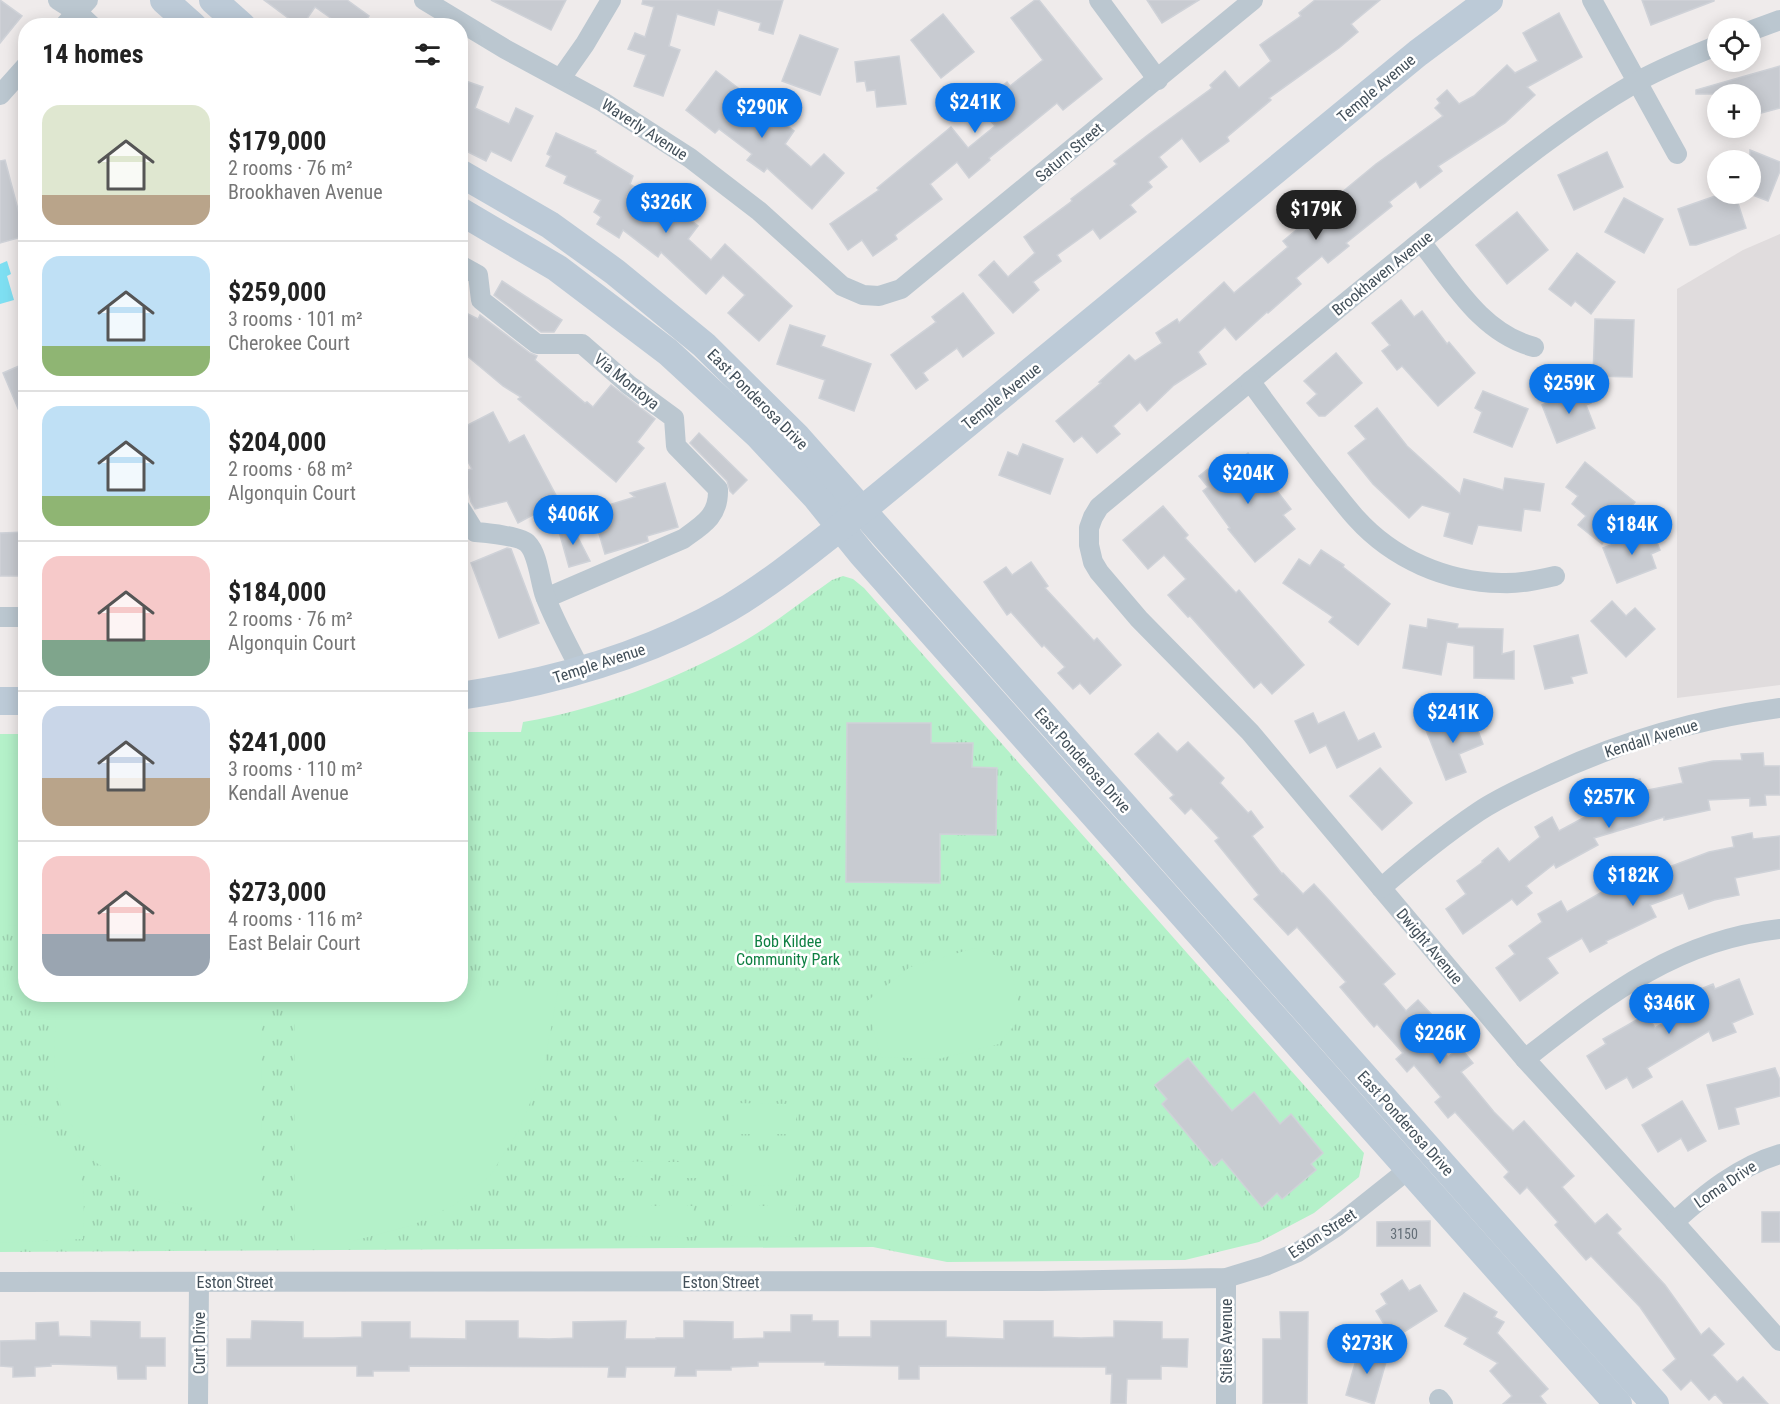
<!DOCTYPE html>
<html lang="en">
<head>
<meta charset="utf-8">
<style>
	:root { --surface:#fff; --page:#f2f2f2; --text:#222; --muted:#767676; --line:#e0e0e0; --accent:#0b75e9 }
	body { margin:0; font-family:"Roboto Condensed",sans-serif; background:var(--page); color:var(--text); height:100vh; display:flex; flex-direction:column; font-size:22px; white-space:nowrap }
	* { box-sizing:border-box; margin:0 }
	p { font-size:20px; color:var(--muted) }
	.icon { flex:none; width:33px; height:33px; fill:none; stroke:currentColor; stroke-width:2; stroke-linecap:round; stroke-linejoin:round }
	.map { position:relative; flex:1; overflow:hidden }
	.sheet { position:absolute; left:18px; top:18px; width:450px; height:984px; display:flex; flex-direction:column; background:var(--surface); border-radius:24px; box-shadow:0 3px 15px #0003 }
	.sheet>* { flex:none }
	.fabs { position:absolute; left:1707px; top:18px; display:grid; gap:12px }
	.fabs a { display:grid; place-items:center; width:54px; height:54px; border-radius:50%; background:var(--surface); box-shadow:0 3px 15px #0003; font-size:30px }
	.price { position:absolute; translate:-50% -51px; padding:0 14px; border-radius:21px; background:var(--accent); color:#fff; font-size:20px; line-height:39px; filter:drop-shadow(0 2px 3px #0008) }
	.price::after { content:''; position:absolute; left:50%; top:36px; width:18px; height:14px; margin-left:-9px; background:inherit; clip-path:polygon(0 0,100% 0,50% 100%) }
	.price.current { background:#222; color:#fff }
	ul { padding:0; list-style:none }
	li { display:flex; align-items:center; gap:18px; height:150px; padding:0 24px }
	li+li { border-top:2px solid var(--line) }
	li span { display:grid; place-items:center; flex:none; width:168px; height:120px; border-radius:18px; color:#555 }
	li>.icon { margin-inline-start:auto }
	span .icon { width:72px; height:72px; fill:#fffc; stroke-width:1 }
	li b { font-size:26px }
	h2 { display:flex; justify-content:space-between; align-items:center; height:72px; padding:0 24px; font-size:26px }
	.map>svg:first-child { display:block }
</style>
</head>
<body>
<div class="map">
<svg width="1780" height="1404" viewBox="0 0 1780 1404">
	<defs>
		<pattern id="park-tufts" width="24" height="20" patternUnits="userSpaceOnUse" patternTransform="scale(1.5)"><rect width="24" height="20" fill="#b4f1c9"/><path d="M3 7l-1-3M5 7V3M7 7l1-3M15 17l-1-3M17 17v-4M19 17l1-3" fill="none" stroke="#9cd0af"/></pattern>
	</defs>
	<rect width="100%" height="100%" fill="#efebeb"/>
	<path fill="#e0dcdd" d="M1780 234V685L1677 698V289L1743 250Z"/>
	<path fill="url(#park-tufts)" d="M843 576 853 579 864 588 1364 1153 1359 1177 1314 1213 1259 1242 1185 1260 947 1262 873 1247 0 1252V734H25L26 994H460L461 732H521L523 722C599 709 673 681 741 643 773 625 802 601 832 580Z"/>
	<g fill="#b4f1c9">
		<path d="M0 753 25 754V926L0 925Z"/>
		<path d="M975 948 1008 960 1022 1016 999 1044 938 1059 881 1057 866 1002 910 967Z"/>
		<path d="M461 991H558L543 1071 519 1130 490 1176 454 1205 413 1225 353 1241H295V1002L304 995 460 994Z"/>
		<path d="M56 995H247L261 1009 262 1212H210L153 1198 95 1162 62 1110 54 1075Z"/>
		<path d="M729 1103 796 1104V1134H729Z"/>
		<rect x="617" y="1110" width="37" height="16"/>
		<rect x="666" y="1110" width="38" height="17"/>
		<path d="M23 1124C90 1138 85 1184 83 1239L0 1243V1125Z"/>
		<path d="M729 1155H796V1186L729 1185Z"/>
		<path d="M616 1161 654 1162V1178H616Z"/>
		<rect x="666" y="1162" width="38" height="16"/>
		<path d="M627 1206H693V1237L627 1236Z"/>
		<path d="M729 1206H796V1237L729 1236Z"/>
	</g>
	<path fill="#7edff2" d="M7 261 11 274 7 276 14 300 0 304V264Z"/>
	<g fill="#c8cbd1" stroke="#cfd2d8" stroke-width="1.5">
		<path d="M0 0 22 16 0 43Z"/>
		<path d="M264 0H347L369 16 362 26H342L315 7 302 26H299Z"/>
		<path d="M491 0H566L551 30Z"/>
		<path d="M643 0H783L773 34 759 30 761 23 718 10 714 25 677 14 669 46 680 50 663 96 634 86 646 55 628 49 635 33 645 37 654 7 642 4Z"/>
		<path d="M1035 0H1039L1102 79 1063 110 1057 103 989 158 990 160 969 178 957 162 930 184 942 199 895 235 897 239 873 256 862 240 848 250 830 224 879 190 877 188 951 127 968 148 995 126 978 106 1007 82 1010 86 1043 60 1011 18Z"/>
		<path d="M1147 0H1199L1162 23Z"/>
		<path d="M1315 0H1380L1351 24 1358 32 1339 48 1269 98 1271 100 1227 137 1229 141 1200 162 1182 138 1159 157 1167 167 1148 182 1152 187 1130 205 1136 212 1100 239 1093 229 1057 255 1061 261 1033 282 1039 290 1013 313 979 275 994 261 1008 277 1035 253 1024 237 1072 201 1071 199 1117 164 1114 161 1149 134 1212 88 1210 85 1225 71 1239 88 1271 61 1260 45 1301 16 1299 13Z"/>
		<path d="M1642 0H1714V1L1651 25Z"/>
		<path d="M1559 13 1582 57 1527 87 1535 95 1505 123 1438 166 1442 171 1420 188 1416 181 1389 202 1392 206 1346 243 1349 246 1328 263 1322 256 1296 278 1301 284 1268 313 1267 312 1236 340 1225 327 1198 352 1206 364 1174 385 1147 411 1140 402 1113 426 1120 434 1097 453 1082 436 1074 442 1056 421 1101 383 1099 382 1129 355 1135 361 1162 343 1156 333 1177 319 1179 323 1224 282 1234 293 1288 247 1283 241 1376 164 1443 116 1435 108 1440 103 1437 99 1447 90 1459 104 1474 96 1507 65 1515 73 1538 61 1523 33Z"/>
		<path d="M943 14 974 52 941 78 911 40Z"/>
		<path d="M800 35 838 49 820 95 782 81Z"/>
		<path d="M899 56 906 104 877 107 875 90 867 91 865 81 857 82 855 62Z"/>
		<path d="M1780 66V108L1750 116V94H1696V90Z"/>
		<path d="M716 71 794 131 785 144 811 167 824 154 844 173 812 209 767 168 764 172 747 160 752 154 719 129 715 133 686 110Z"/>
		<path d="M460 79 483 87 475 108 509 124 516 108 533 116 511 161 491 151 486 161 460 148Z"/>
		<path d="M556 133 596 151 595 153 633 176 630 184 633 186 627 197 652 213 663 198 698 226 688 239 711 260 725 244 792 306 759 341 728 313 745 295 723 275 706 294 661 252 658 257 623 230 619 238 597 224 601 217 594 212 601 200 564 183 567 176 546 166 551 156 547 154Z"/>
		<path d="M1750 150 1780 162V171L1768 201 1750 194Z"/>
		<path d="M1607 152 1623 187 1574 210 1558 175Z"/>
		<path d="M5 160 25 236 0 243V161Z"/>
		<path d="M1721 194H1735L1746 228 1696 245H1690L1678 209Z"/>
		<path d="M1624 198 1663 219 1644 253 1605 232Z"/>
		<path d="M1517 212 1548 250 1507 284 1476 245Z"/>
		<path d="M1577 253 1615 282 1591 314 1575 301 1571 306 1549 289Z"/>
		<path d="M502 281 562 320 554 332H541L494 295Z"/>
		<path d="M963 293 994 333 963 357 957 348 923 373 928 380 916 389 891 355 936 322 932 317Z"/>
		<path d="M1401 300 1414 317 1422 311 1447 344 1449 342 1475 373 1438 406 1402 366 1397 370 1382 351 1390 345 1372 323Z"/>
		<path d="M460 310 478 319 480 315 530 353 537 356 535 360 585 403 587 402 593 407 611 385 655 419 637 442 644 448 616 482 518 399 521 397 503 386 460 350Z"/>
		<path d="M1595 319 1634 320 1632 377 1593 376Z"/>
		<path d="M790 325 825 336 821 346 871 364 854 411 819 398 825 380 777 364Z"/>
		<path d="M1336 353 1362 383 1325 416H1319L1307 403 1317 394 1304 381Z"/>
		<path d="M26 363V425H25L3 373Z"/>
		<path d="M1585 387 1591 403 1586 405 1595 428 1557 443 1542 405Z"/>
		<path d="M1483 391 1528 409 1512 447 1474 432 1482 412 1475 408Z"/>
		<path d="M1377 408 1407 446 1460 494 1464 479 1503 490 1505 478 1544 484 1540 511 1524 509 1521 531 1478 525 1472 544 1444 536 1450 513 1422 505 1409 518 1373 484 1348 453 1366 439 1355 426Z"/>
		<path d="M493 412 509 443 524 435 559 501 518 523 507 501 475 509 471 502 463 471 472 469 460 447V429Z"/>
		<path d="M699 433 747 480 733 494 730 491 727 481 690 443Z"/>
		<path d="M1023 444 1063 459 1050 494 999 475 1008 452 1018 456Z"/>
		<path d="M1248 453 1291 509 1283 515 1295 529 1255 562 1228 529 1230 528 1203 491 1208 487 1199 476 1222 458 1229 468Z"/>
		<path d="M1585 462 1635 502 1602 544 1578 525 1586 516 1572 504 1578 496 1566 487Z"/>
		<path d="M665 483 678 527 647 536 648 541 605 554 592 510 635 497 630 493Z"/>
		<path d="M1163 506 1188 535 1185 538 1236 593 1239 590 1304 665 1272 694 1261 682 1254 688 1190 616 1188 617 1168 595 1186 579 1164 555 1148 569 1123 540Z"/>
		<path d="M571 524 590 561 569 567 558 528Z"/>
		<path d="M1652 529 1660 550 1651 554 1656 568 1617 583 1603 548Z"/>
		<path d="M26 532V576H0V533Z"/>
		<path d="M507 548 511 549 539 623 499 638 471 563Z"/>
		<path d="M1321 550 1344 565 1343 567 1390 604 1358 645 1329 622 1333 617 1283 583 1299 559 1310 566Z"/>
		<path d="M1031 562 1048 586 1045 588 1094 641 1097 638 1121 665 1090 694 1080 683 1073 689 1058 673 1065 667 1044 645 1042 647 1011 612 1007 615 984 582 1006 567 1012 575Z"/>
		<path d="M1612 601 1626 616 1635 608 1655 629 1626 657 1591 621Z"/>
		<path d="M1428 619 1458 624 1457 628 1503 629 1502 654 1514 651V679L1474 678V646L1447 642 1441 675 1403 668 1410 625 1427 628Z"/>
		<path d="M1578 635 1587 673 1571 677 1573 683 1545 689 1534 646Z"/>
		<path d="M1344 712 1358 741 1374 733 1381 747 1337 768 1326 745 1310 753 1295 721 1313 713 1318 724Z"/>
		<path d="M1445 717 1449 727 1473 717 1483 744 1459 754 1466 772 1446 780 1424 725Z"/>
		<path d="M847 723H931V743H973L972 767 997 768 996 835 940 834V883L846 882Z"/>
		<path d="M1158 733 1177 752 1188 742 1224 778 1220 783 1248 813 1251 811 1263 827 1252 836 1282 874 1283 873 1303 894 1314 884 1327 898 1395 974 1383 984 1406 1011 1418 1000 1432 1015 1420 1025 1448 1057 1460 1047 1473 1063 1461 1072 1494 1112 1513 1131 1524 1121 1574 1176 1562 1187 1595 1224 1607 1214 1621 1229 1617 1233 1665 1285 1701 1335 1709 1328 1724 1344 1712 1355 1737 1382 1743 1377 1768 1404H1724L1715 1394 1709 1400 1691 1380 1681 1390 1663 1370 1676 1359 1640 1307 1591 1256 1586 1260 1555 1225 1558 1222 1527 1187 1520 1194 1504 1177 1509 1172 1455 1112 1448 1118 1435 1102 1441 1097 1414 1065 1407 1072 1396 1059 1403 1053 1377 1024 1374 1027 1340 987 1346 982 1297 927 1288 935 1254 899 1259 895 1215 841 1219 838 1191 808 1185 814 1170 798 1174 795 1135 754Z"/>
		<path d="M1763 753 1764 766H1780V795H1765L1766 805 1750 806V798L1708 800 1710 810 1664 820V817L1594 838 1598 845 1556 868 1554 864 1526 886 1532 893 1517 905 1512 899 1463 934 1446 909 1466 894 1457 881 1483 862 1482 861 1498 848 1509 862 1540 837 1535 827 1552 817 1559 831 1600 809 1596 798 1619 791 1617 786 1640 779 1643 791 1683 783 1679 768 1713 761 1742 760 1741 754Z"/>
		<path d="M1380 768 1412 803 1382 830 1350 796Z"/>
		<path d="M1752 833 1753 839 1780 836V869L1735 878 1739 895 1714 900 1689 909 1683 893 1650 905 1656 917 1606 941 1607 943 1590 952 1582 938 1547 958 1558 973 1520 1001 1496 968 1515 954 1509 946 1542 922 1538 914 1561 901 1567 912 1611 887 1608 881 1633 869 1637 879 1709 852 1734 847 1732 837Z"/>
		<path d="M1739 979 1753 1014 1732 1023 1736 1032 1713 1041 1709 1031 1647 1068 1652 1077 1633 1088 1627 1077 1606 1089 1587 1056 1606 1044 1603 1039 1647 1014 1655 1028 1698 1003 1693 992 1713 984 1715 989Z"/>
		<path d="M1188 1058 1232 1111 1254 1092 1280 1124 1291 1114 1323 1153 1311 1164 1316 1170 1282 1199 1277 1193 1262 1207 1222 1159 1214 1166 1162 1104 1167 1099 1155 1085Z"/>
		<path d="M1775 1068 1780 1080V1096L1735 1108 1739 1124 1719 1129 1707 1085Z"/>
		<path d="M1682 1101 1706 1141 1688 1151 1681 1138 1658 1152 1642 1125Z"/>
		<rect x="1762" y="1212" width="18" height="30"/>
		<path d="M1430 1221V1246H1377V1222Z"/>
		<path d="M1402 1280 1409 1291 1420 1285 1437 1311 1393 1339 1376 1311 1387 1304 1381 1294Z"/>
		<path d="M1464 1293 1497 1312 1494 1317 1504 1322 1497 1333 1548 1389 1540 1396 1546 1404H1503L1512 1396 1490 1371 1498 1363 1464 1344 1468 1338 1445 1326Z"/>
		<path d="M1280 1312H1308L1307 1404H1263V1339H1281Z"/>
		<path d="M791 1315H812V1321H838V1337H871V1321H946V1337L1004 1339V1321H1053V1337L1081 1338 1114 1337V1321L1162 1322V1339H1188L1187 1367 1161 1366V1379H1127L1126 1404H1111L1112 1374H1106V1367L919 1366V1379H899V1366L825 1365V1362H758V1366L731 1367V1370H696V1376H675L676 1367H626L625 1377H608L609 1367 409 1366V1371H373V1376H357V1366H227V1339H251L252 1321 303 1322V1338H333L362 1337V1322H410V1338L466 1339V1321H518V1338L549 1339 573 1338V1322L626 1321 625 1339H656V1338H684V1321L733 1322V1339L764 1338V1332H791Z"/>
		<path d="M91 1321 140 1322V1338H165V1366H146V1379H118L117 1366 51 1364V1366L35 1367V1376L13 1377V1367L0 1366V1341L36 1340V1323L58 1322 59 1336 91 1337Z"/>
		<path d="M1360 1346 1388 1355 1374 1404 1346 1395Z"/>
	</g>
	<g fill="none" stroke-linecap="round" stroke-linejoin="round">
		<g stroke="#bbc7d0" stroke-width="20">
			<path d="M58 0 77 12 92 26"/>
			<path d="M424 0 505 49 603 102 690 158 759 211 842 286 863 295 879 296 901 289 1253 0"/>
			<path d="M1099 0 1158 80"/>
			<path d="M1592 0 1677 154"/>
			<path d="M64 26 88 0"/>
			<path d="M1750 31 1780 20"/>
			<path d="M1718 45C1690 57 1661 68 1635 83 1554 130 1483 192 1410 250 1305 335 1202 421 1099 507L1093 517 1089 528V545L1093 562 1099 572 1139 619 1250 732 1525 1059 1674 1222 1780 1341"/>
			<path d="M561 78 585 44 611 0"/>
			<path d="M0 95 26 66"/>
			<path d="M1421 242C1453 282 1481 333 1534 347"/>
			<path d="M460 265 478 275 481 300 537 344H582L629 385 674 418 676 446 718 489C719 516 703 525 683 539L546 598"/>
			<path d="M1250 381C1274 414 1299 447 1324 479 1335 492 1345 506 1356 518 1393 559 1446 582 1501 583 1520 584 1538 580 1555 576"/>
			<path d="M460 508 475 532C486 533 521 536 528 544 538 554 540 582 545 596 555 622 569 647 581 671"/>
			<path d="M0 617H26"/>
			<path d="M1381 888C1412 861 1444 835 1478 812 1499 798 1521 788 1543 778 1618 742 1698 719 1780 708"/>
			<path d="M1525 1059C1605 997 1675 940 1780 929"/>
			<path d="M1674 1222C1705 1194 1739 1166 1780 1154"/>
			<path d="M1226 1278V1404"/>
			<path d="M0 1282 1042 1281 1226 1278 1265 1266 1298 1252 1336 1227 1409 1169"/>
			<path d="M1439 1399 1443 1404"/>
			<path d="M198 1404 199 1282"/>
		</g>
		<g stroke="#bccad7" stroke-width="28">
			<path d="M164 0 193 26"/>
			<path d="M213 0 242 26"/>
			<path d="M460 173 550 225 615 272 704 345 797 437 1655 1404"/>
			<path d="M460 211 557 268 668 352 758 435 816 497 862 554 1618 1404"/>
			<path d="M460 696C555 682 646 656 729 608 776 580 818 544 862 510L1418 53 1489 0"/>
			<path d="M0 701H26"/>
		</g>
	</g>
	<g text-anchor="middle" stroke-width="5" stroke-linejoin="round" paint-order="stroke">
		<g font-size="14" fill="#646f78">
			<text x="1404" y="1239">3150</text>
		</g>
		<g font-size="16" fill="#43505a" stroke="#fff">
			<text transform="translate(1376 88) rotate(-40)" y="6">Temple Avenue</text>
			<text transform="translate(645 129) rotate(33)" y="6">Waverly Avenue</text>
			<text transform="translate(1069 152) rotate(-40)" y="6">Saturn Street</text>
			<text transform="translate(1382 273) rotate(-39)" y="6">Brookhaven Avenue</text>
			<text transform="translate(627 381) rotate(39)" y="6">Via Montoya</text>
			<text transform="translate(1001 396) rotate(-39)" y="6">Temple Avenue</text>
			<text transform="translate(758 399) rotate(45)" y="6">East Ponderosa Drive</text>
			<text transform="translate(599 663) rotate(-18)" y="6">Temple Avenue</text>
			<text transform="translate(1651 738) rotate(-17)" y="6">Kendall Avenue</text>
			<text transform="translate(1083 760) rotate(48)" y="6">East Ponderosa Drive</text>
			<text transform="translate(1430 946) rotate(50)" y="6">Dwight Avenue</text>
			<text transform="translate(1406 1123) rotate(48)" y="6">East Ponderosa Drive</text>
			<text transform="translate(1725 1184) rotate(-34)" y="6">Loma Drive</text>
			<text transform="translate(1322 1233) rotate(-33)" y="6">Eston Street</text>
			<text x="235" y="1288">Eston Street</text>
			<text x="721" y="1288">Eston Street</text>
			<text transform="translate(1226 1341) rotate(-90)" y="6">Stiles Avenue</text>
			<text transform="translate(199 1343) rotate(-90)" y="6">Curt Drive</text>
		</g>
		<g font-size="16" fill="#0f8043" stroke="#fff">
			<text x="788" y="947">Bob Kildee<tspan x="788" dy="18">Community Park</tspan></text>
		</g>
	</g>
</svg>
<div class="fabs">
<a><svg class="icon" aria-label="locate" viewBox="0 0 24 24"><circle cx="12" cy="12" r="6"/><path d="M12 2v4M12 18v4M2 12h4M18 12h4"/></svg></a>
<a>+</a>
<a>−</a>
</div>
<b class="price" style="left:975px;top:134px">$241K</b>
<b class="price" style="left:762px;top:139px">$290K</b>
<b class="price" style="left:666px;top:234px">$326K</b>
<b class="price current" style="left:1316px;top:241px">$179K</b>
<b class="price" style="left:1569px;top:415px">$259K</b>
<b class="price" style="left:1248px;top:505px">$204K</b>
<b class="price" style="left:573px;top:546px">$406K</b>
<b class="price" style="left:1632px;top:556px">$184K</b>
<b class="price" style="left:1453px;top:744px">$241K</b>
<b class="price" style="left:1609px;top:829px">$257K</b>
<b class="price" style="left:1633px;top:907px">$182K</b>
<b class="price" style="left:1669px;top:1035px">$346K</b>
<b class="price" style="left:1440px;top:1065px">$226K</b>
<b class="price" style="left:1367px;top:1375px">$273K</b>
<section class="sheet">
<h2>14 homes<svg class="icon" aria-label="filters" viewBox="0 0 24 24"><path d="M4 7h16M4 17h16"/><circle cx="9" cy="7" r="2"/><circle cx="15" cy="17" r="2"/></svg></h2>
<ul>
<li><span style="background:linear-gradient(#dfe7d0 75%,#b9a48a 0)"><svg class="icon" aria-label="home" viewBox="0 0 24 24"><path d="M3 11l9-7 9 7M6 9v11h12V9"/></svg></span><div><b>$179,000</b><p>2 rooms · 76 m²</p><p>Brookhaven Avenue</p></div></li>
<li><span style="background:linear-gradient(#bfe0f5 75%,#8fb573 0)"><svg class="icon" aria-label="home" viewBox="0 0 24 24"><path d="M3 11l9-7 9 7M6 9v11h12V9"/></svg></span><div><b>$259,000</b><p>3 rooms · 101 m²</p><p>Cherokee Court</p></div></li>
<li><span style="background:linear-gradient(#bfe0f5 75%,#8fb573 0)"><svg class="icon" aria-label="home" viewBox="0 0 24 24"><path d="M3 11l9-7 9 7M6 9v11h12V9"/></svg></span><div><b>$204,000</b><p>2 rooms · 68 m²</p><p>Algonquin Court</p></div></li>
<li><span style="background:linear-gradient(#f6c9c9 70%,#7fa58c 0)"><svg class="icon" aria-label="home" viewBox="0 0 24 24"><path d="M3 11l9-7 9 7M6 9v11h12V9"/></svg></span><div><b>$184,000</b><p>2 rooms · 76 m²</p><p>Algonquin Court</p></div></li>
<li><span style="background:linear-gradient(#c9d6e8 60%,#b9a48a 0)"><svg class="icon" aria-label="home" viewBox="0 0 24 24"><path d="M3 11l9-7 9 7M6 9v11h12V9"/></svg></span><div><b>$241,000</b><p>3 rooms · 110 m²</p><p>Kendall Avenue</p></div></li>
<li><span style="background:linear-gradient(#f6c9c9 65%,#9aa5b1 0)"><svg class="icon" aria-label="home" viewBox="0 0 24 24"><path d="M3 11l9-7 9 7M6 9v11h12V9"/></svg></span><div><b>$273,000</b><p>4 rooms · 116 m²</p><p>East Belair Court</p></div></li>
</ul>
</section>
</div>
</body>
</html>
